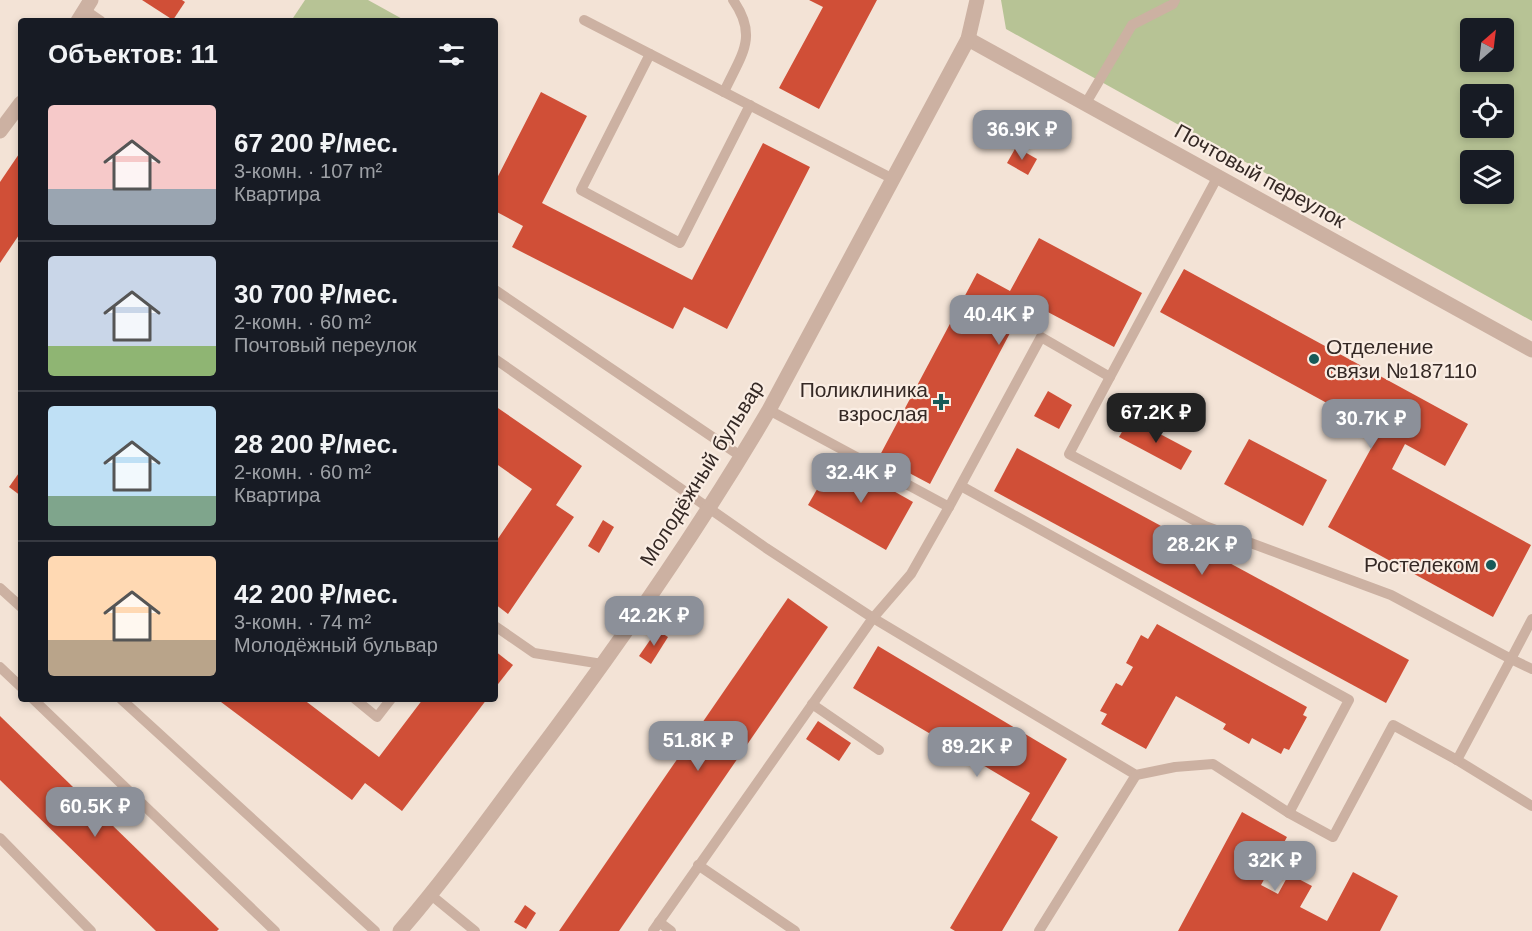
<!DOCTYPE html>
<html lang="ru">
<head>
<meta charset="utf-8">
<style>
	:root { --surface:#171b24; --page:#242831; --text:#f1f3f6; --muted:#9ea1a6; --line:#363941; --accent:#8c9099 }
	body { margin:0; font-family:Helvetica,sans-serif; background:var(--page); color:var(--text); height:100vh; display:flex; flex-direction:column; font-size:22px; white-space:nowrap }
	* { box-sizing:border-box; margin:0 }
	p { font-size:20px; color:var(--muted) }
	.icon { flex:none; width:33px; height:33px; fill:none; stroke:currentColor; stroke-width:2; stroke-linecap:round; stroke-linejoin:round }
	.map { position:relative; flex:1; overflow:hidden }
	.side { position:absolute; left:18px; top:18px; width:480px; height:684px; display:flex; flex-direction:column; background:var(--surface); border-radius:6px; box-shadow:0 3px 9px #0003 }
	.side>* { flex:none }
	.needle { width:39px; rotate:28deg }
	.fabs { position:absolute; left:1460px; top:18px; display:grid; gap:12px }
	.fabs a { display:grid; place-items:center; width:54px; height:54px; border-radius:6px; background:var(--surface); box-shadow:0 3px 9px #0003; font-size:30px }
	.price { position:absolute; translate:-50% -51px; padding:0 14px; border-radius:12px; background:var(--accent); color:#fff; font-size:20px; line-height:39px; filter:drop-shadow(0 2px 3px #0008) }
	.price::after { content:''; position:absolute; left:50%; top:36px; width:18px; height:14px; margin-left:-9px; background:inherit; clip-path:polygon(0 0,100% 0,50% 100%) }
	.price.selected { background:#222; color:#fff }
	ul { padding:0; list-style:none }
	li { display:flex; align-items:center; gap:18px; height:150px; padding:0 30px }
	li+li { border-top:2px solid var(--line) }
	li span { display:grid; place-items:center; flex:none; width:168px; height:120px; border-radius:6px; color:#555 }
	li>.icon { margin-inline-start:auto }
	span .icon { width:72px; height:72px; fill:#fffc; stroke-width:1 }
	li b { font-size:26px }
	h2 { display:flex; justify-content:space-between; align-items:center; height:72px; padding:0 30px; font-size:26px }
	.map>svg:first-child { display:block }
</style>
</head>
<body>
<div class="map">
<svg width="1532" height="931" viewBox="0 0 1532 931">
	<rect width="100%" height="100%" fill="#f3e3d6"/>
	<g fill="#b7c395" fill-rule="evenodd">
		<path d="M305 0H368L406 21H291Z"/>
		<path d="M1001 0H1532V321L1006 29ZM1470 28H1503V62H1470ZM1470 94H1503V128H1470ZM1470 160H1503V194H1470Z"/>
	</g>
	<g fill="#d04f37">
		<path d="M142 0H182L185 2 173 20Z"/>
		<path d="M809 0H877L819 109 779 88 823 7Z"/>
		<path d="M541 92 587 116 542 203 692 280 763 143 810 167 727 329 684 307 673 329 512 247 523 226 495 211V182Z"/>
		<path d="M1016 147 1037 159 1028 175 1007 163Z"/>
		<path d="M21 151V232L0 263V182Z"/>
		<path d="M1039 238 1142 293 1114 347 1027 301 930 484 879 457 977 273 1010 291Z"/>
		<path d="M1184 269 1468 424 1445 466 1405 444 1392 469 1531 545 1493 617 1328 527 1380 432 1160 312Z"/>
		<path d="M1048 391 1072 405 1059 429 1034 416Z"/>
		<path d="M495 406 582 466 556 505 574 517 508 614 495 604V543L532 489 495 463Z"/>
		<path d="M1130 418 1192 451 1181 470 1119 437Z"/>
		<path d="M1249 439 1327 480 1303 526 1224 484Z"/>
		<path d="M1017 448 1409 660 1386 703 994 491Z"/>
		<path d="M835 458 913 502 886 550 808 505Z"/>
		<path d="M21 470V496L9 487Z"/>
		<path d="M603 520 614 527 599 553 588 546Z"/>
		<path d="M788 598 828 627 619 931H559Z"/>
		<path d="M1157 624 1307 707 1303 715 1307 717 1289 750 1284 748 1281 754 1252 738 1249 744 1223 729 1226 724 1176 696 1146 749 1101 724 1107 714 1100 711 1116 683 1122 686 1133 667 1126 663 1141 635 1148 639Z"/>
		<path d="M657 630 668 637 651 664 639 656Z"/>
		<path d="M878 646 1067 759 1031 820 1058 837 1002 931H955L950 928 1030 793 853 688Z"/>
		<path d="M495 651 513 665 495 688Z"/>
		<path d="M217 699H303L379 757 423 699H487L402 811 365 783 352 800Z"/>
		<path d="M0 716 219 929 217 931H156L0 780Z"/>
		<path d="M818 721 851 743 839 761 806 739Z"/>
		<path d="M1242 812 1287 837 1261 885 1278 894 1289 874 1312 886 1300 907 1327 921 1353 872 1398 896 1380 931H1178Z"/>
		<path d="M525 905 536 913 526 929 514 922Z"/>
	</g>
	<g fill="none" stroke-linecap="round" stroke-linejoin="round">
		<g stroke="#ccb1a2" stroke-width="10">
			<path d="M733 0C759 37 741 55 724 92L893 179"/>
			<path d="M85 10 101 21"/>
			<path d="M584 20 650 54 581 190 680 243 750 105"/>
			<path d="M650 54 724 92"/>
			<path d="M1086 103 1132 25 1173 4 1175 0"/>
			<path d="M495 290 742 457"/>
			<path d="M495 359 766 548 873 618 1136 775 1175 767 1213 764 1289 813 1349 700 961 486"/>
			<path d="M1110 377 1069 454 1205 526 1391 595 1511 659 1457 760 1532 806"/>
			<path d="M769 410 949 507 1041 337 1110 377 1218 176"/>
			<path d="M0 588 21 607"/>
			<path d="M1532 619 1511 659 1532 669"/>
			<path d="M495 626 534 653 602 664"/>
			<path d="M0 667 21 687"/>
			<path d="M33 699 275 931"/>
			<path d="M121 699 375 931"/>
			<path d="M355 699 377 717 391 699"/>
			<path d="M812 704 879 750"/>
			<path d="M1289 813 1333 837 1393 725 1457 760"/>
			<path d="M0 838 91 931"/>
			<path d="M698 865 795 931"/>
			<path d="M431 895 475 931"/>
			<path d="M659 922 671 931"/>
			<path d="M653 931 873 618 911 574 949 507"/>
			<path d="M1039 931 1136 775"/>
		</g>
		<g stroke="#ccb1a2" stroke-width="15">
			<path d="M78 21 91 0"/>
			<path d="M968 39 1532 350"/>
			<path d="M0 131 21 103"/>
		</g>
		<path stroke="#ccb1a2" stroke-width="15" d="M400 931C444 880 483 826 523 772 611 656 695 536 769 410L968 39 977 0"/>
	</g>
	<g fill="#175a58" stroke="#faede3" stroke-width="2">
		<circle cx="1314" cy="359" r="6"/>
		<path d="M938 393h6v6h6v6h-6v6h-6v-6h-6v-6h6z"/>
		<circle cx="1491" cy="565" r="6"/>
	</g>
	<g text-anchor="middle" stroke-width="4.5" stroke-linejoin="round" paint-order="stroke">
		<g font-size="21" fill="#352925" stroke="#faede3">
			<text transform="translate(1260 176) rotate(29)" y="7">Почтовый переулок</text>
			<text transform="translate(702 473) rotate(-58)" y="7">Молодёжный бульвар</text>
		</g>
		<g font-size="21" fill="#352925" stroke="#faede3" text-anchor="end">
			<text x="1326" y="354" text-anchor="start">Отделение<tspan x="1326" dy="24">связи №187110</tspan></text>
			<text x="928" y="397">Поликлиника<tspan x="928" dy="24">взрослая</tspan></text>
			<text x="1479" y="572">Ростелеком</text>
		</g>
	</g>
</svg>
<div class="fabs">
<a><svg class="needle" viewBox="-14 -14 28 28"><path d="M0-13l5 13h-10z" fill="#e53935"/><path d="M0 13l5-13h-10z" fill="#9ea1a6"/></svg></a>
<a><svg class="icon" aria-label="locate" viewBox="0 0 24 24"><circle cx="12" cy="12" r="6"/><path d="M12 2v4M12 18v4M2 12h4M18 12h4"/></svg></a>
<a><svg class="icon" aria-label="layers" viewBox="0 0 24 24"><path d="M12 4l9 5-9 5-9-5zM3 14l9 5 9-5"/></svg></a>
</div>
<b class="price" style="left:1022px;top:161px">36.9K ₽</b>
<b class="price" style="left:999px;top:346px">40.4K ₽</b>
<b class="price selected" style="left:1156px;top:444px">67.2K ₽</b>
<b class="price" style="left:1371px;top:450px">30.7K ₽</b>
<b class="price" style="left:861px;top:504px">32.4K ₽</b>
<b class="price" style="left:1202px;top:576px">28.2K ₽</b>
<b class="price" style="left:654px;top:647px">42.2K ₽</b>
<b class="price" style="left:698px;top:772px">51.8K ₽</b>
<b class="price" style="left:977px;top:778px">89.2K ₽</b>
<b class="price" style="left:95px;top:838px">60.5K ₽</b>
<b class="price" style="left:1275px;top:892px">32K ₽</b>
<section class="side">
<h2>Объектов: 11<svg class="icon" aria-label="filters" viewBox="0 0 24 24"><path d="M4 7h16M4 17h16"/><circle cx="9" cy="7" r="2"/><circle cx="15" cy="17" r="2"/></svg></h2>
<ul>
<li><span style="background:linear-gradient(#f6c9c9 70%,#9aa5b1 0)"><svg class="icon" aria-label="home" viewBox="0 0 24 24"><path d="M3 11l9-7 9 7M6 9v11h12V9"/></svg></span><div><b>67 200 ₽/мес.</b><p>3-комн. · 107 m²</p><p>Квартира</p></div></li>
<li><span style="background:linear-gradient(#c9d6e8 75%,#8fb573 0)"><svg class="icon" aria-label="home" viewBox="0 0 24 24"><path d="M3 11l9-7 9 7M6 9v11h12V9"/></svg></span><div><b>30 700 ₽/мес.</b><p>2-комн. · 60 m²</p><p>Почтовый переулок</p></div></li>
<li><span style="background:linear-gradient(#bfe0f5 75%,#7fa58c 0)"><svg class="icon" aria-label="home" viewBox="0 0 24 24"><path d="M3 11l9-7 9 7M6 9v11h12V9"/></svg></span><div><b>28 200 ₽/мес.</b><p>2-комн. · 60 m²</p><p>Квартира</p></div></li>
<li><span style="background:linear-gradient(#ffd9b3 70%,#b9a48a 0)"><svg class="icon" aria-label="home" viewBox="0 0 24 24"><path d="M3 11l9-7 9 7M6 9v11h12V9"/></svg></span><div><b>42 200 ₽/мес.</b><p>3-комн. · 74 m²</p><p>Молодёжный бульвар</p></div></li>
</ul>
</section>
</div>
</body>
</html>
